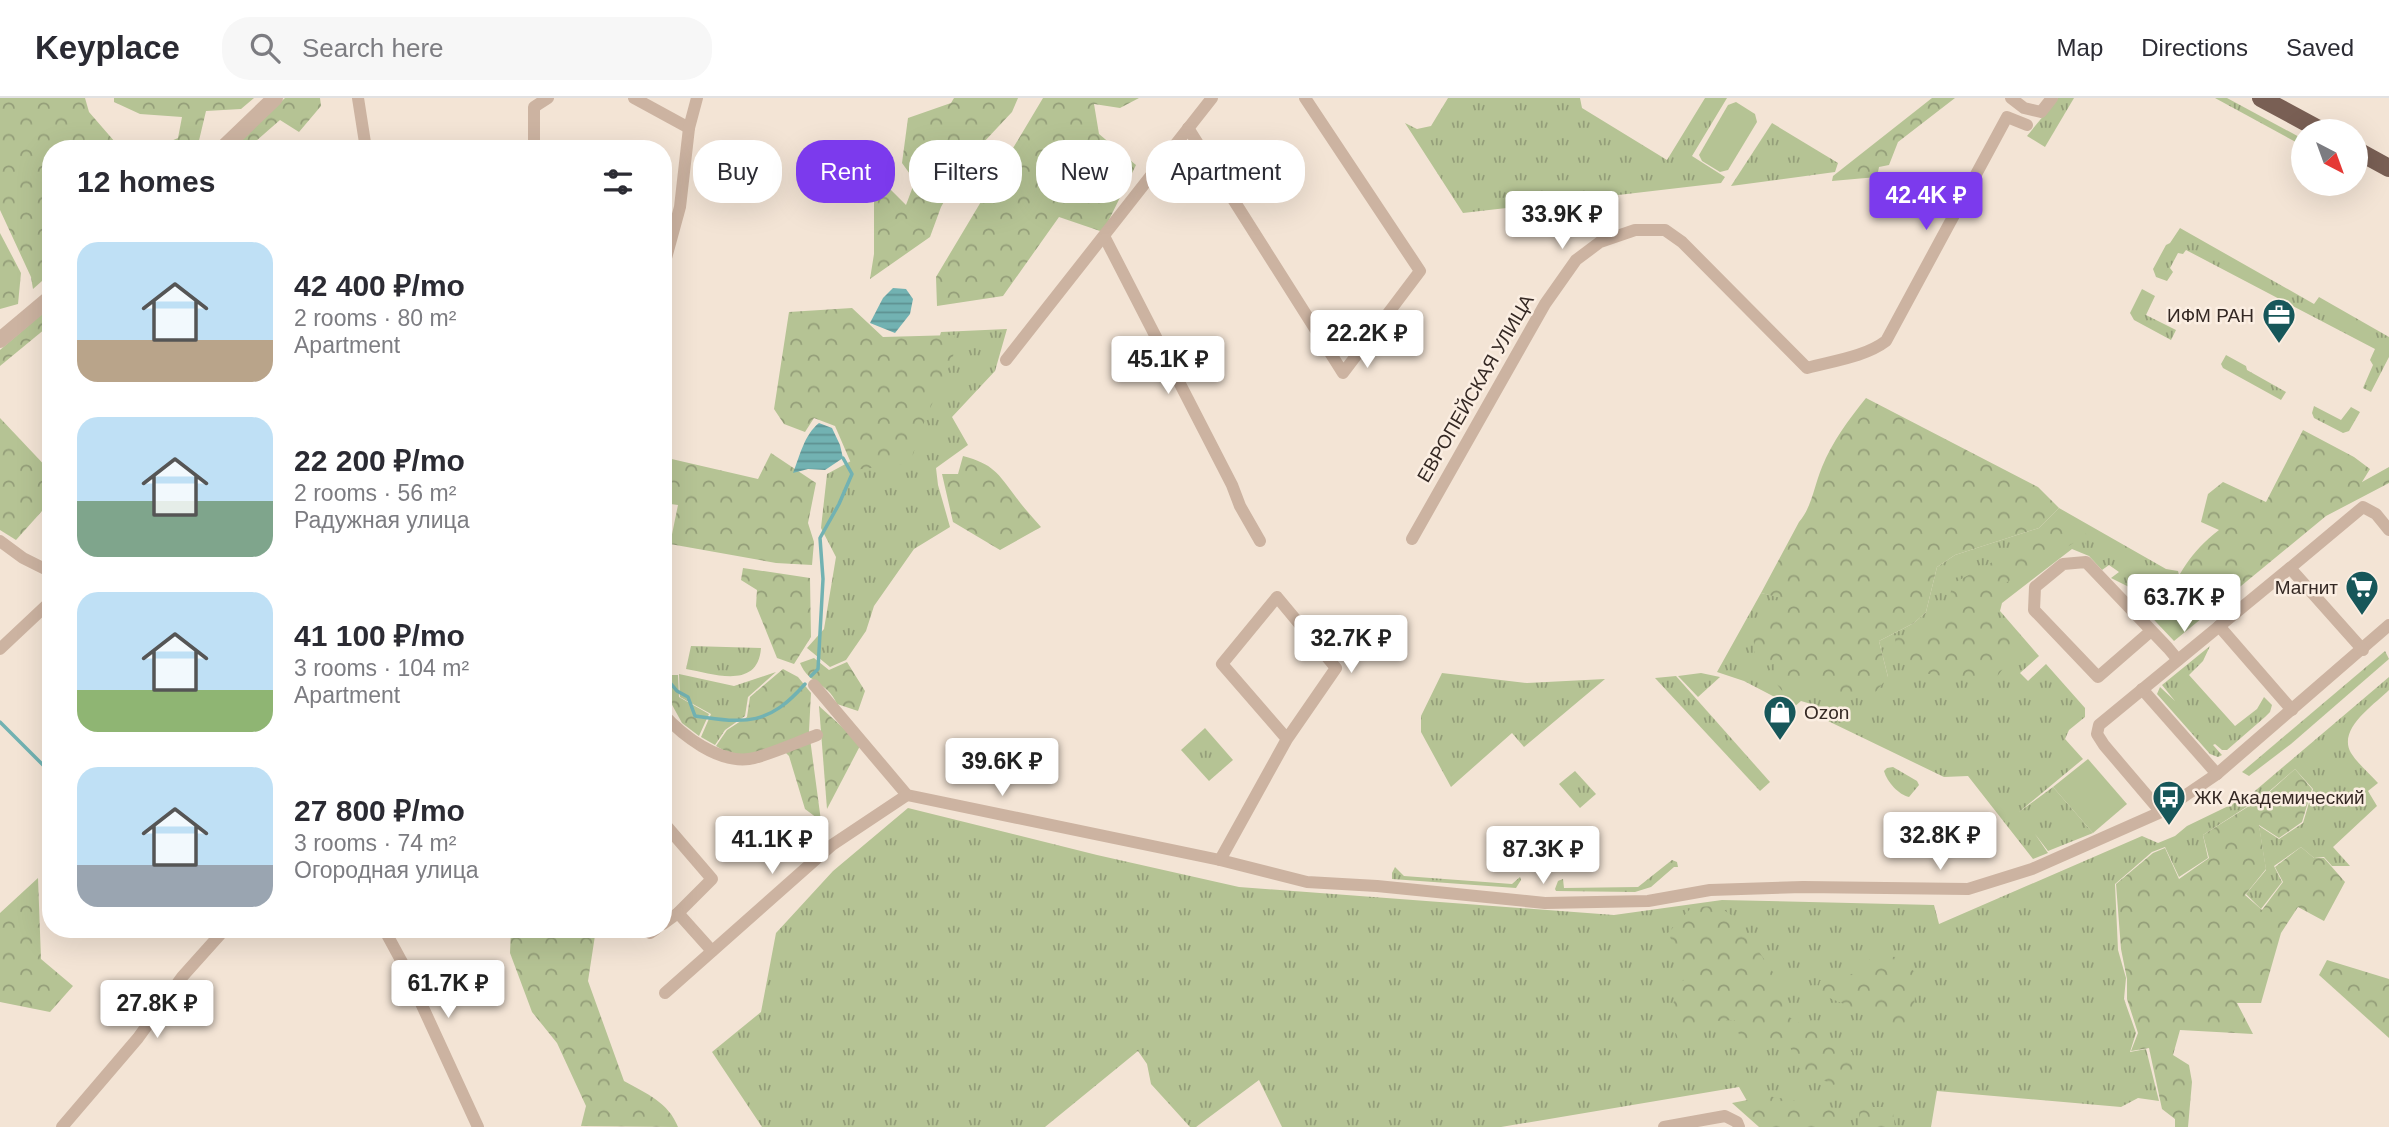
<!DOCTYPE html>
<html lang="en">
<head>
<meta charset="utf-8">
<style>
	:root { --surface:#fff; --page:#f7f7f7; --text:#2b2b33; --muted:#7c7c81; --line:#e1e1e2; --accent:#7c3aed }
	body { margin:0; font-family:Helvetica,sans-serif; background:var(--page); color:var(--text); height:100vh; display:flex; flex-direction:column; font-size:26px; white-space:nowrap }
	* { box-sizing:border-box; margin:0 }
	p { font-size:23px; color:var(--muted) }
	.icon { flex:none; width:38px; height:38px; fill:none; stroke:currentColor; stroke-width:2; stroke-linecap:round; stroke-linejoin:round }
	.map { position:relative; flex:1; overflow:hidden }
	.drawer { position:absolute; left:42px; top:42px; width:630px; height:798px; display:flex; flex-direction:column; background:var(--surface); border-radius:28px; box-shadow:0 7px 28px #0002 }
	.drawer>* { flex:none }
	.top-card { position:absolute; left:693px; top:42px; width:665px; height:63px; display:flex; gap:14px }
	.needle { width:46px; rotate:139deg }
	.tools { position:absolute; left:2291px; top:21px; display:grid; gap:14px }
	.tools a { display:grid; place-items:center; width:77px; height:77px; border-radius:50%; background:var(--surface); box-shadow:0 7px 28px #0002; font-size:35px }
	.price { position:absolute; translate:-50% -60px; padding:0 16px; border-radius:7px; background:#fff; color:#222; font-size:23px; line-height:46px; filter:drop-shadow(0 2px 4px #0008) }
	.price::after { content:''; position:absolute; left:50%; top:42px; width:21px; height:16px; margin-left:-10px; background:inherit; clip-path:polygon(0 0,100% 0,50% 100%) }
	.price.active { background:var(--accent); color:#fff }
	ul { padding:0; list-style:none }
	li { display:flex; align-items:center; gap:21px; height:175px; padding:0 35px }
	li span { display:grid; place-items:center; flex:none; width:196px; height:140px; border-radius:21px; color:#555 }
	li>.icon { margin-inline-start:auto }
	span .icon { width:84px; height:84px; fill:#fffc; stroke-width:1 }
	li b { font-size:30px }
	h2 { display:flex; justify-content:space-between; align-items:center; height:84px; padding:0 35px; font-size:30px }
	.pill { padding:0 24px; border-radius:28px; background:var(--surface); box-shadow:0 7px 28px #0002; font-size:24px; line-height:63px }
	.pill.active { background:var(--accent); color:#fff }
	header { display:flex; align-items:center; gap:42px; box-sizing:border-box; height:98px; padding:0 35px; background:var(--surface); border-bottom:2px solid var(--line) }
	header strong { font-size:33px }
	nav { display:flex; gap:38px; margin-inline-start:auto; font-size:24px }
	.search { width:490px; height:63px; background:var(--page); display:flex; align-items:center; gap:18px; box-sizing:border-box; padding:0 24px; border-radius:28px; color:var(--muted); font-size:26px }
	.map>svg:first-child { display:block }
</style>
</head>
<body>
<header>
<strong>Keyplace</strong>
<div class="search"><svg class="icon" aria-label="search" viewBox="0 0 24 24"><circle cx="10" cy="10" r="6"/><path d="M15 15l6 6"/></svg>Search here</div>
<nav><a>Map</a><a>Directions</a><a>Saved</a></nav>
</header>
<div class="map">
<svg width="2389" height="1029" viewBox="0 0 2389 1029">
	<defs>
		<pattern id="grass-tufts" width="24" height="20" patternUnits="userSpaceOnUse" patternTransform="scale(1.75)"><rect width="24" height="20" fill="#b5c394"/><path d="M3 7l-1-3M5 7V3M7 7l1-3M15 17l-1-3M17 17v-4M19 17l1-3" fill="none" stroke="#949e79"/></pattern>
		<pattern id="forest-crowns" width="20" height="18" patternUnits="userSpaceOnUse" patternTransform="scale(1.75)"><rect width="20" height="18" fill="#b5c394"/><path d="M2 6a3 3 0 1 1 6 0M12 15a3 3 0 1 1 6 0" fill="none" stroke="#949e79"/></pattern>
		<pattern id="water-rules" width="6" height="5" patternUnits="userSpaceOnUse" patternTransform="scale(1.75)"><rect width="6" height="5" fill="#72b2b2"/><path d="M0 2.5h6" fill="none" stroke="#5e9191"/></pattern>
	</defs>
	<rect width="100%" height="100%" fill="#f3e4d5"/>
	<g fill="url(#grass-tufts)">
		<path d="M1448 0H1580L1582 10 1667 62 1705 0H1727L1692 58 1725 79 1721 85 1463 115 1405 25 1417 31 1431 28Z"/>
		<path d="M2058 0H2074L2045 49 2027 38Z"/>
		<path d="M2215 0H2227L2303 41V48Z"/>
		<path d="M1772 25 1838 65 1835 74 1731 88Z"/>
		<path d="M2180 130 2314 206 2319 199 2389 239V259L2371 294 2363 290 2373 267 2370 262 2375 251 2186 152 2183 156 2178 155 2170 170 2173 174 2167 183 2156 179 2153 171 2166 147 2170 145Z"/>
		<path d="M2142 191 2155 198 2146 217 2176 232 2171 242 2134 222 2130 215Z"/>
		<path d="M1007 231 995 273 952 319 968 347 936 370 938 387 950 429 914 451 874 508 866 533 846 562 830 569 807 550 824 531 836 459 821 430 827 376 851 363 918 308 941 234Z"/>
		<path d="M2226 257 2246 268 2247 272 2286 294 2281 302 2223 270 2221 266Z"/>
		<path d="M2314 308 2341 322 2351 309 2360 314 2349 333 2343 335 2314 320 2312 315Z"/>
		<path d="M2059 410 2166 471 2178 473 2179 477 2163 508 2180 514 2207 516 2174 543 2140 507 2149 499 2111 480 2119 474 2109 467 2102 472 2089 458 2072 451 2002 505 2000 513 2039 558 2020 575 2028 583 2046 566 2085 610V619L2069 632 2065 641 2083 661 2019 714 2053 689 2093 735 2048 753 2035 736 2048 755 2033 761 1968 678 1944 679 1828 623 1811 606 1801 603 1794 609 1744 583 1717 574 1761 495 1790 501 1775 565 1819 578 1888 579 1879 543 1914 525 1926 514 1937 469 1955 457 2039 430Z"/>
		<path d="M691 548 761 550C758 592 714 576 686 571Z"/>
		<path d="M2210 548 2203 563 2189 577 2235 628 2257 611 2264 599 2272 607 2270 614 2265 619 2227 652H2222L2215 646 2213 647 2222 657 2218 659 2210 656 2157 596 2160 589 2175 603 2162 587Z"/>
		<path d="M2385 553 2389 561 2291 646 2249 678 2242 674Z"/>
		<path d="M776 574 748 599 745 618 725 632 715 647 701 639 711 616 680 599 679 576 734 588Z"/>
		<path d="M1442 575 1527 585 1605 581 1524 649 1512 635 1451 689 1421 634V618Z"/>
		<path d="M1701 575 1720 579 1698 599 1678 578Z"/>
		<path d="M1676 578 1770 684 1760 693 1655 580Z"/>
		<path d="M2389 579V592C2374 607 2337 631 2351 655 2358 666 2369 675 2378 685L2368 693 2377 708 2333 749 2350 768H2332L2324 759 2314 760 2301 749 2274 768 2282 784 2261 811 2246 796 2266 772 2259 728 2279 741 2303 725 2313 691 2295 671 2265 697 2203 737 2208 760 2179 779 2165 749 2152 754 2115 786 2118 852 2126 880 2124 901 2136 935 2130 954 2146 951 2159 1003 2138 1000 2121 1009 1937 993 1931 1029H1762L1739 989 1501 1029H1282L1259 982 1196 1029H1190L1151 986 1147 966 1138 953 1045 1029H762L712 954 761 914 776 835 833 773 908 710 1097 757 1239 789 1614 817 1722 802 1934 807 1939 826 2142 738 2158 745 2175 738 2187 728 2249 698Z"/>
		<path d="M1205 630 1233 662 1209 683 1181 652Z"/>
		<path d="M1893 669 1917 683 1919 687 1909 699C1899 697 1887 684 1884 673L1887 670Z"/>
		<path d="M1575 673 1596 696 1580 710 1559 686Z"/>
		<path d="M1672 762 1677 764 1678 769H1674L1651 789 1635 794 1556 793 1555 791 1558 783 1563 781 1564 790 1638 789Z"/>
		<path d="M1395 769 1404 778 1512 786 1520 779 1521 782 1516 790 1392 781V775Z"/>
	</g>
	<g fill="url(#forest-crowns)">
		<path d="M0 0H85L89 14 115 44 109 51H51V175L33 191 31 179 0 112Z"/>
		<path d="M114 0H254L241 11 206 13 197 51H153L178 40 182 19 140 16 114 4Z"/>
		<path d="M285 0H320L321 8 299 34 280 22 256 43 251 51H231Z"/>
		<path d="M954 0H1018L1012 14 968 61 941 109 930 139 870 181 874 156V101L890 91 906 107 915 83 902 65 908 20 951 5Z"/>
		<path d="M1043 0H1139L1120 10 1094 6 1099 36 1136 67 1103 134 1059 119 1003 198 937 208 936 179Z"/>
		<path d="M1932 0H1955L1898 44 1889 67 1879 69 1877 79 1832 83 1833 78Z"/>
		<path d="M0 135 21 175 18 206 0 211Z"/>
		<path d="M852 210 883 239 955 237 953 260 926 319 910 365 854 372 835 328 814 320 805 334 784 326 774 311 789 214Z"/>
		<path d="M43 215 51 226 0 268V252Z"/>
		<path d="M1866 300 2038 389 2059 410 2039 430 1955 457 1937 469 1926 514 1914 525 1879 543 1888 579 1869 602 1831 592 1819 578 1786 598 1776 585 1774 566 1756 570 1752 522 1789 502 1761 495 1799 424C1812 409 1814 388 1822 369 1832 344 1849 321 1866 300Z"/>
		<path d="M0 320 51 374V403L16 442 0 432Z"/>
		<path d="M2303 332 2354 359 2370 371 2362 384 2389 369V385L2326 418 2207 516 2180 514 2163 508C2180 475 2189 455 2219 432L2201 424 2208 396 2223 384 2266 404Z"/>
		<path d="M771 355 816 385 808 425 814 444 812 467 776 465 670 446 678 407 663 405V359L758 381Z"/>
		<path d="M963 358C993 366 998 375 1015 398 1023 409 1032 419 1041 429L1000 452 953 424 942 376H958Z"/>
		<path d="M2051 420 2066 422 2087 437 1997 490 1989 507 2018 550 1996 580H1955L1917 574 1897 557 1895 540 1946 524 1952 486 2046 435Z"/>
		<path d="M743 470 810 480 811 539 794 566 777 560 756 508 757 492 741 482Z"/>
		<path d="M814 560 829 572 847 564 865 593 858 613 837 606C827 583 809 587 800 565Z"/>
		<path d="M783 571 798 579 811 595 809 633 821 723 805 711 789 658 778 647C753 657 740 663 716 648L727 632 747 619 750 599Z"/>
		<path d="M666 577H678L679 599 709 616 699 638 682 625 665 594Z"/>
		<path d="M819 608 861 646 827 711Z"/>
		<path d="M2295 671 2312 691 2302 724 2279 740 2259 727 2266 771 2245 797 2262 812 2283 784 2275 769 2301 749 2314 760H2324L2345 784 2324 823 2298 809 2281 835 2261 905H2237L2253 936 2180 932 2173 957 2189 967 2192 984 2188 1029H2175V1021L2162 1011 2149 950 2131 953 2138 935 2127 901V881L2121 851 2116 786 2153 755 2165 750 2179 781 2209 760 2203 737 2265 698Z"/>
		<path d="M38 780 41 861 73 888 50 914 0 904V815Z"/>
		<path d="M1718 808 1737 821 1772 873 1784 885 1783 915 1797 924 1819 933 1831 949 1852 954 1856 980 1833 987 1798 969 1787 941 1741 944 1735 922 1715 923 1676 943 1672 908 1687 874 1668 835 1692 809Z"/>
		<path d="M511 831H596L588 883 624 983C646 995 669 1005 678 1029L581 1028 586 1008 557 945 532 914 510 855Z"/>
		<path d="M1873 858 1897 859 1916 875 1913 934 1817 895 1820 883 1856 875Z"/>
		<path d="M2327 862 2389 881V940L2319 877Z"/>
		<path d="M1768 998 1834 1010 1840 1029H1759L1732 1005Z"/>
		<path d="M1860 1009H1892L1895 1029H1858Z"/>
	</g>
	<g fill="#b5c394">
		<path d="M1736 4 1755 16 1757 24 1728 72 1720 74 1702 63 1699 57 1728 7Z"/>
		<path d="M2088 661 2127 706 2093 735 2053 689Z"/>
	</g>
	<g fill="url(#water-rules)">
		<path d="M893 190 906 191 913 201 910 216 895 235 870 225 883 200Z"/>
		<path d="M819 325 832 330 840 347 843 360 825 372 808 371 793 375C800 358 804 337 819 325Z"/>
	</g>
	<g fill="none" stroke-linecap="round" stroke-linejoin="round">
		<g stroke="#72b2b2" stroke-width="3.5">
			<path d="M811 578 818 571 823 481 820 440 839 406 852 376 843 360"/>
			<path d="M663 580 667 581 677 593 688 599 695 618C747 626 769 627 805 586"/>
			<path d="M0 624 51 675"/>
		</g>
		<g stroke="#ccb3a1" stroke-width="12">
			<path d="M358 0 366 51"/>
			<path d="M634 0 689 30"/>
			<path d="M2011 0 2024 10 2041 14 2052 0"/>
			<path d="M1188 30 1343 275 1420 173 1305 0"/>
			<path d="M534 51V9L548 0"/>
			<path d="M1104 138 1232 387 1240 408 1260 443"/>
			<path d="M663 171 680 109 689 30 697 0"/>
			<path d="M1006 262 1212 0"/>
			<path d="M1412 441 1545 206 1576 162 1600 144 1635 132H1665L1682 144 1807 270C1832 263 1865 259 1886 243L2007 19 2027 27"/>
			<path d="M0 443 23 460 51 474"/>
			<path d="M2290 470 2363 409 2376 416 2389 432"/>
			<path d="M2219 528 2292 612"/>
			<path d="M2151 533 2098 579 2034 512 2035 489 2063 466 2086 464 2168 550 2178 562"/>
			<path d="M0 551 51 503"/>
			<path d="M814 587 907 697 1220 762"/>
			<path d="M2142 591 2217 676"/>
			<path d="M663 616C683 638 718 665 749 661 765 659 800 643 817 637"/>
			<path d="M1287 641 1222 566 1277 499 1336 570 1287 641 1220 762 1307 784 1377 788 1545 805 1648 803 1710 792 1803 789 1968 791 2032 771 2161 714 2217 676 2389 527"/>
			<path d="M2161 714 2104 647 2097 636 2099 627 2290 470 2363 552"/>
			<path d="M663 724 712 781 678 815 663 826"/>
			<path d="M678 815 712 853"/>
			<path d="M384 831 403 866 478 1029"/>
			<path d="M647 831 650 835 656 831"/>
			<path d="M665 895 832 747 907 697"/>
			<path d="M62 1029 138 940 182 879 225 831"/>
			<path d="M1664 1029 1725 1018 1737 1024 1739 1029"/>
		</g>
		<g stroke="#ccb3a1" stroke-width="16">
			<path d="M222 51 275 0"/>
			<path d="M0 242 51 199"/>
		</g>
		<g stroke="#795f54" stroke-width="18">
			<path d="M2261 0 2322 33"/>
			<path d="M2356 52 2389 70"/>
		</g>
	</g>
	<defs>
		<symbol id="office-pin" viewBox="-11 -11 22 30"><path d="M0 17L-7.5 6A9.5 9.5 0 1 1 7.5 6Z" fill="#17575a" stroke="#fbeee2"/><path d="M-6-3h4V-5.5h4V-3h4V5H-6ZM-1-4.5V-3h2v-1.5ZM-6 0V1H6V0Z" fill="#fff"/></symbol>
		<symbol id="supermarket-pin" viewBox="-11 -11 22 30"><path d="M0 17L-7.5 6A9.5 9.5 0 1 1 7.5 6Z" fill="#17575a" stroke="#fbeee2"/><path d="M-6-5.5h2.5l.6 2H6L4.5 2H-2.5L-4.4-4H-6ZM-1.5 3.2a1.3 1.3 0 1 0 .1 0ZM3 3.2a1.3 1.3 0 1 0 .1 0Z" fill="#fff"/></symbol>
		<symbol id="shop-pin" viewBox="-11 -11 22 30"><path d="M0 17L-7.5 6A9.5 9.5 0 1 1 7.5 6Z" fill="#17575a" stroke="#fbeee2"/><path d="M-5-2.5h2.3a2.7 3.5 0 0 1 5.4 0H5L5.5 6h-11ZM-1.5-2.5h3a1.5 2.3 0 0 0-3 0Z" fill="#fff"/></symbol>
		<symbol id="bus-pin" viewBox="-11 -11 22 30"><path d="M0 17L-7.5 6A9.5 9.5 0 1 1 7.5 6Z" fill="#17575a" stroke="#fbeee2"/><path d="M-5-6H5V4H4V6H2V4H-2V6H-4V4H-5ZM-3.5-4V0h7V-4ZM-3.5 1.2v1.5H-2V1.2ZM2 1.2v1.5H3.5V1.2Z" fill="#fff"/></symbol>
	</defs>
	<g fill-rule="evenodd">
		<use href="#office-pin" x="2260" y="198" width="38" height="52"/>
		<use href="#supermarket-pin" x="2343" y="470" width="38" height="52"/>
		<use href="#shop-pin" x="1761" y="595" width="38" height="52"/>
		<use href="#bus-pin" x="2150" y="680" width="38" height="52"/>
	</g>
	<g text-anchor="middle" stroke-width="5" stroke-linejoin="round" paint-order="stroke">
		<g font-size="19" fill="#352924" stroke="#fbeee2" text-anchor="end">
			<text x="2254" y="224">ИФМ РАН</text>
			<text x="2338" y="496">Магнит</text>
			<text x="1804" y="621" text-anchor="start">Ozon</text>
			<text x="2194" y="706" text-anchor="start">ЖК Академический</text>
		</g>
		<g font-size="19" fill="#352924" stroke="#fbeee2">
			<text transform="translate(1475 290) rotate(-60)" y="7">ЕВРОПЕЙСКАЯ УЛИЦА</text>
		</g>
	</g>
</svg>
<div class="tools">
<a><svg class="needle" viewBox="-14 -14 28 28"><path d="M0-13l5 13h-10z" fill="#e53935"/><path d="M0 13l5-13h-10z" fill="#7c7c81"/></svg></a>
</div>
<b class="price active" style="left:1926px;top:134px">42.4K ₽</b>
<b class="price" style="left:1562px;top:153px">33.9K ₽</b>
<b class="price" style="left:1367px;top:272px">22.2K ₽</b>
<b class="price" style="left:1168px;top:298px">45.1K ₽</b>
<b class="price" style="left:2184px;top:536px">63.7K ₽</b>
<b class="price" style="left:1351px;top:577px">32.7K ₽</b>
<b class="price" style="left:1002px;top:700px">39.6K ₽</b>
<b class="price" style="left:1940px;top:774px">32.8K ₽</b>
<b class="price" style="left:772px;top:778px">41.1K ₽</b>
<b class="price" style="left:1543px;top:788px">87.3K ₽</b>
<b class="price" style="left:448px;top:922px">61.7K ₽</b>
<b class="price" style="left:157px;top:942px">27.8K ₽</b>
<div class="top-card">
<a class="pill">Buy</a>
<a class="pill active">Rent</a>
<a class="pill">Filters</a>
<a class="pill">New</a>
<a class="pill">Apartment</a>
</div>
<section class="drawer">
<h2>12 homes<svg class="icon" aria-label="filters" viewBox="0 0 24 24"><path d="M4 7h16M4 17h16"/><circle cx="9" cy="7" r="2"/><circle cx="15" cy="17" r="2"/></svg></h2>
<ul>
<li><span style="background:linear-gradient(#bfe0f5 70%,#b9a48a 0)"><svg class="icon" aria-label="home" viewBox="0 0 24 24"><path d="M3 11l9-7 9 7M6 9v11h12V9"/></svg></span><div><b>42 400 ₽/mo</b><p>2 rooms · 80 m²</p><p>Apartment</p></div></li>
<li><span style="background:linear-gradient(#bfe0f5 60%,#7fa58c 0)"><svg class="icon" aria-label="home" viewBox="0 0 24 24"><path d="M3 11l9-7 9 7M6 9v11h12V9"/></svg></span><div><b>22 200 ₽/mo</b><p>2 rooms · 56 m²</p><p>Радужная улица</p></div></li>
<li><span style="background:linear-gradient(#bfe0f5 70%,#8fb573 0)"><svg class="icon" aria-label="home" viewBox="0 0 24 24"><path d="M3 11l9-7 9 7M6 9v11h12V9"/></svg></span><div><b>41 100 ₽/mo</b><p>3 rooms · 104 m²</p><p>Apartment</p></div></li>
<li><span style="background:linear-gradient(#bfe0f5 70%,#9aa5b1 0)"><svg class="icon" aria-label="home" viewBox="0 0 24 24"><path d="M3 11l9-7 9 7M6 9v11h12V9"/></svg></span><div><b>27 800 ₽/mo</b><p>3 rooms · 74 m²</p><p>Огородная улица</p></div></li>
</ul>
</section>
</div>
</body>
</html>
